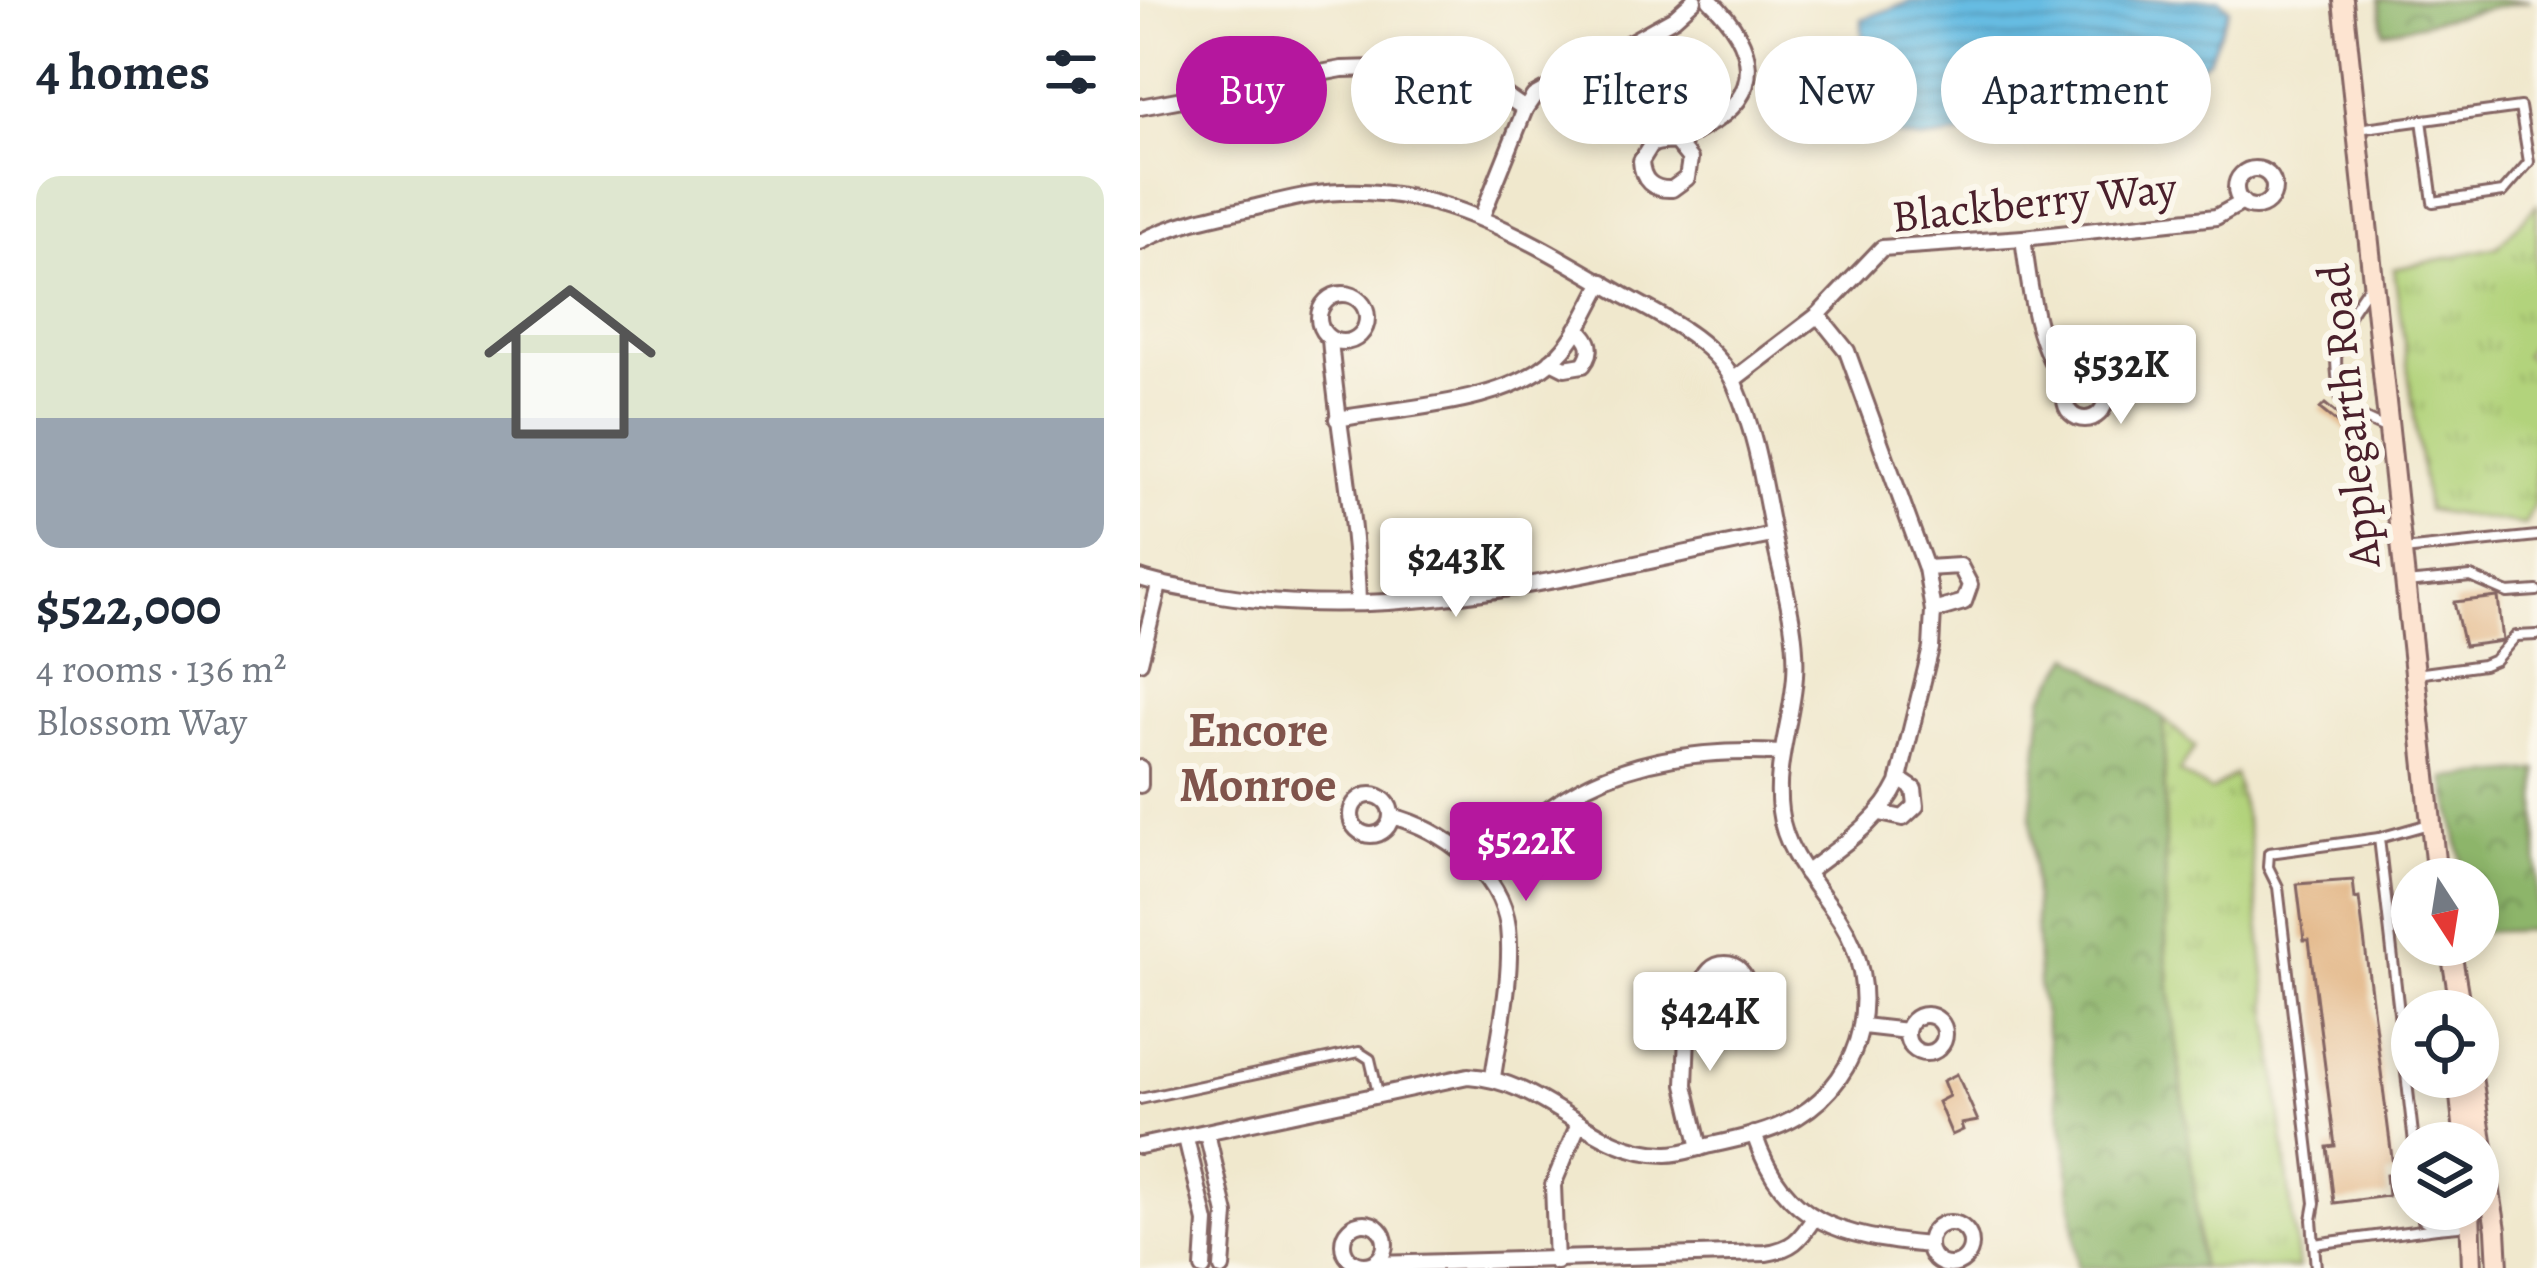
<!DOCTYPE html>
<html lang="en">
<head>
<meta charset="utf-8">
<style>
	:root { --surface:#fff; --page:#f2f2f3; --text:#1f2937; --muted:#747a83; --accent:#b5179e }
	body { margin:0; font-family:Alegreya,serif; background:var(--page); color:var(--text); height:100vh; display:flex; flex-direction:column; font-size:45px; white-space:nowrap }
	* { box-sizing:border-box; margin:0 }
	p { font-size:39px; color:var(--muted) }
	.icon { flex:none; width:66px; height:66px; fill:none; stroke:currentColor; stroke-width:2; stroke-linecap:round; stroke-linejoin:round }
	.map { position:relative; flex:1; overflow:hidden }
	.side { display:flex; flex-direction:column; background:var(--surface); width:1140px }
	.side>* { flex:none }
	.banner { position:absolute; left:36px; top:36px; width:1140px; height:108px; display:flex; gap:24px }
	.needle { width:78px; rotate:168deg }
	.tools { position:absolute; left:1251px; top:858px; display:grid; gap:24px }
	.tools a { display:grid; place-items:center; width:108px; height:108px; border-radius:50%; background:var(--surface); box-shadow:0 6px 18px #0003; font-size:60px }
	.price { position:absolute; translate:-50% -102px; padding:0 27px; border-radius:12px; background:#fff; color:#222; font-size:39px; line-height:78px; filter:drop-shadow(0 3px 6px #0008) }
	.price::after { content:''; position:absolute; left:50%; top:72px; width:36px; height:27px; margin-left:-18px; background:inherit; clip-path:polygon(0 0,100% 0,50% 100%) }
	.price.current { background:var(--accent); color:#fff }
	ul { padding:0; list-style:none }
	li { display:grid; align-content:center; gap:24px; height:636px; padding:0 36px }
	li span { display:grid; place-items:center; height:372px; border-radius:24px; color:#555 }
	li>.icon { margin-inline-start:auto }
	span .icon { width:216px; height:216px; fill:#fffc; stroke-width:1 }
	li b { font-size:51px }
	h2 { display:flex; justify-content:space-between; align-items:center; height:144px; padding:0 36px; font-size:51px }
	.tag { padding:0 42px; border-radius:54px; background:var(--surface); box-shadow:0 6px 18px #0003; font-size:42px; line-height:108px }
	.tag.current { background:var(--accent); color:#fff }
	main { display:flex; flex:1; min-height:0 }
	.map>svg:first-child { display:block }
</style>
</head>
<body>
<main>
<section class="side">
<h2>4 homes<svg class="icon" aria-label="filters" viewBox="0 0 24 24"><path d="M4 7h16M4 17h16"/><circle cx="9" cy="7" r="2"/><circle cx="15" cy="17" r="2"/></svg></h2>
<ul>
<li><span style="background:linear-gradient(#dfe7d0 65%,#9aa5b1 0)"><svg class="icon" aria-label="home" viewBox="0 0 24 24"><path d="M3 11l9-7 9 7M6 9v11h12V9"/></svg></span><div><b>$522,000</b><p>4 rooms · 136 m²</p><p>Blossom Way</p></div></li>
</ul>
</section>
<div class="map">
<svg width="1397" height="1268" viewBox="0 0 1397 1268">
	<defs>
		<pattern id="grass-tufts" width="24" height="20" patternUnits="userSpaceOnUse" patternTransform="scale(3)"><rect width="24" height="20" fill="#b2d37b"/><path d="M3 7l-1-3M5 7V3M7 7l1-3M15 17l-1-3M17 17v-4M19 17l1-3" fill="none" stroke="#9bb56a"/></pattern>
		<pattern id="forest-crowns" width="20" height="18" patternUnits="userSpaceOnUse" patternTransform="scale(3)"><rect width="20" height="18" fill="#8db56b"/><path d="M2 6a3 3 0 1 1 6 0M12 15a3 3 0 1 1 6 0" fill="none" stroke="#759358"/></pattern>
		<pattern id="water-rules" width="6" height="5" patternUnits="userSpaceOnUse" patternTransform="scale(3)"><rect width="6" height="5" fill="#66bce2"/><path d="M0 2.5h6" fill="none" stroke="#5698b7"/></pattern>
	</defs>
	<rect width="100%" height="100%" fill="#fbf7ec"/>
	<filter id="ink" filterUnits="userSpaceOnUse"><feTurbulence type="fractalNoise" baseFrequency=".00833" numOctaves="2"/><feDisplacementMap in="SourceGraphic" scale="24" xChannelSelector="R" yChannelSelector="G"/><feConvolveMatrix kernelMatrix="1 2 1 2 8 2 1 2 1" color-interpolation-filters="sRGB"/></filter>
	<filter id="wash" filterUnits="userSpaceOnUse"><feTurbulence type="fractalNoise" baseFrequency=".004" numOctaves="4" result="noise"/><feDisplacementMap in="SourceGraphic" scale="48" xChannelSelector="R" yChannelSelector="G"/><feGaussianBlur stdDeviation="2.7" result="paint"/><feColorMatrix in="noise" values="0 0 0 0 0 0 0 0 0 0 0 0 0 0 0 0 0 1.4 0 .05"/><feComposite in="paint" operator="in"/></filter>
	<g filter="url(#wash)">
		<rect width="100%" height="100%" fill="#f0e8cd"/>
		<g fill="url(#grass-tufts)" stroke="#7e7953" stroke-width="3">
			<path d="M1397 205V337L1385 355 1397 362 1395 502 1385 525 1287 510 1254 269 1357 247Z"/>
			<path d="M1024 719 1055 747 1039 772 1071 791 1095 774 1109 835 1158 1268H1060L1055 1195 1026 955Z"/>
		</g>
		<g fill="url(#forest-crowns)" stroke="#6c6a4b" stroke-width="3">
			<path d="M1239 0H1390L1243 32Z"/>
			<path d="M931 656 1024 719 1026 955 1055 1195 1060 1268H937L928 1160 899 985 891 816 903 697Z"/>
			<path d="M1397 770V930L1338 932V879H1325L1305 778Z"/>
		</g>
		<path fill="url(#water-rules)" stroke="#586e86" stroke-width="3" d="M799 0H1080L1089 9 1069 59 1018 95 982 113 781 140 738 131 723 72 722 19 772 1Z"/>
		<g id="blocks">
			<g fill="#e3b788">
				<path d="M1185 404 1217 430 1212 435 1180 409Z"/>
				<path d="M1358 597 1363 641 1324 646 1314 602Z"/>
				<path d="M1213 880 1215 899 1219 898 1254 1174 1246 1175 1248 1196 1194 1203 1187 1147 1195 1146 1169 940H1164L1157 884Z"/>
				<path d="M817 1074 838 1121 821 1124 823 1130 812 1135 798 1102 809 1096 803 1081Z"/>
			</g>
		</g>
	</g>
	<g filter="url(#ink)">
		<use href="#blocks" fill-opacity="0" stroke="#846564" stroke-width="3"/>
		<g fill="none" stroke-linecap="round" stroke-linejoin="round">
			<defs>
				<g id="service">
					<path d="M1218 129 1380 107 1389 162 1363 192 1293 202 1282 120"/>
					<path d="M1231 283C1196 333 1191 338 1200 399L1219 416 1247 429"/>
					<path d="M1263 550 1397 536"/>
					<path d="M1265 583 1331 577 1368 593 1397 591"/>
					<path d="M1276 674 1343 665 1355 660 1376 636 1397 635"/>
					<path d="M1239 838 1289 824"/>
					<path d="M0 1099 219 1052 230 1059 238 1093"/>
					<path d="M1282 1209 1283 1220 1297 1228 1329 1225"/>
					<path d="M1174 1244 1297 1228"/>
					<path d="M1176 1268 1172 1220 1175 1203 1138 887 1128 867 1129 853 1239 838 1274 1143"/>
				</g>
				<g id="minor">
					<path d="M0 107 202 69 311 66 340 78 385 109"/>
					<path d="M536 142 550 159 547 178 532 189C512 190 502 180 501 161L511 145C521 140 529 143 538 141 547 138 556 131 564 127 628 94 615 44 570 0"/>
					<circle cx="1115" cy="188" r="19"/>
					<path d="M342 216 385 109 394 96 534 18 554 0"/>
					<path d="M883 238C890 289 895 346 928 387"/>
					<path d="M0 242C36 223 72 216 112 208 141 201 170 193 201 192 309 187 395 244 485 296 523 317 577 342 595 385 617 436 624 489 635 543 644 586 658 631 655 676 652 722 634 764 640 811 645 854 677 885 700 920 743 987 726 1076 657 1117 631 1132 599 1139 571 1145 556 1148 541 1154 527 1154 452 1155 409 1081 328 1076L0 1146"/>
					<circle cx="203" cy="318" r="24"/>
					<path d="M190 339C197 427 216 514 218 603"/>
					<path d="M411 361 425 368 443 365C455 349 450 340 437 328"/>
					<circle cx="945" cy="399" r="20"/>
					<path d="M593 380 678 315 742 248 883 238 1076 217 1103 202"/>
					<path d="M197 419C264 407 370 405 419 354 438 335 450 305 463 282"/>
					<path d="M786 568 820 566 830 585 824 602 793 611"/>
					<path d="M0 578C26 587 53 590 81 595 265 625 453 571 633 535"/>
					<path d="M0 662 19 585"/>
					<path d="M0 768V785"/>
					<circle cx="231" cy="815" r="20"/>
					<path d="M740 813 763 818 776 806 774 789 759 779"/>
					<path d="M251 816C301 829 361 871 368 927 373 975 360 1030 353 1077"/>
					<path d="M337 864C367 842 395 817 427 797 491 757 568 749 641 753"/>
					<path d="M666 873C700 846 739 823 758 783L791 648 793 611 786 568 707 351 678 315"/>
					<circle cx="585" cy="985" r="21"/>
					<circle cx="786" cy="1034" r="19"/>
					<path d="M723 1026 767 1031"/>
					<path d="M67 1133 86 1214 82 1268"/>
					<path d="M614 1134C644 1224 702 1237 789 1245"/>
					<path d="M46 1138 66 1222 63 1268"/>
					<path d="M560 1148 545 1085 547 1035 568 998"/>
					<circle cx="224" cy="1244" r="21"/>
					<circle cx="810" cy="1244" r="21"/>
					<path d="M416 1262 413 1185 439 1123"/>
					<path d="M235 1264 626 1253C652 1249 660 1240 674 1218"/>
				</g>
				<g id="secondary">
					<path d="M1203 0 1297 879"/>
					<path d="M1310 945 1321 1011"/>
					<path d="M1318 1077 1325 1143"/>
					<path d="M1332 1077 1356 1230 1358 1268"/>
					<path d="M1330 1209 1332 1268"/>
				</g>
			</defs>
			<use href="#service" stroke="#846564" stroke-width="14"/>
			<use href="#minor" stroke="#846564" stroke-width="20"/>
			<use href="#secondary" stroke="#846564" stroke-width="24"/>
			<use href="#service" stroke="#fff" stroke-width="8"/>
			<use href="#minor" stroke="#fff" stroke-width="14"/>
			<use href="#secondary" stroke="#fde4d1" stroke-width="18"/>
		</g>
	</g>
	<g text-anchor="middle" stroke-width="12" stroke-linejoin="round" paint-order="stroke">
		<g font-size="45" fill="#4a1f2b" stroke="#fbf7ec">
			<text transform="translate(894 201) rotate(-6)" y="16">Blackberry Way</text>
			<text transform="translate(1208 416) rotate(-96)" y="16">Applegarth Road</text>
		</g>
		<g font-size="48" font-weight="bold" fill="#80544c" stroke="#fbf7ec">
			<text x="118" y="746">Encore<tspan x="118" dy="55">Monroe</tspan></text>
		</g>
	</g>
</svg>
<div class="tools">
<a><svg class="needle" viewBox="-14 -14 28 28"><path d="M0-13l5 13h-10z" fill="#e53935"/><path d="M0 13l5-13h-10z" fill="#747a83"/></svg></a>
<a><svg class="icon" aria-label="locate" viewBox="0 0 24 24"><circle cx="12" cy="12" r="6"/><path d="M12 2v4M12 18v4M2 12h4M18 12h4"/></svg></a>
<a><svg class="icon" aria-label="layers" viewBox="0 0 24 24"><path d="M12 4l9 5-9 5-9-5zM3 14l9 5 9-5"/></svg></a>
</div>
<b class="price" style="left:981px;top:427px">$532K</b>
<b class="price" style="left:316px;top:620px">$243K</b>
<b class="price current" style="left:386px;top:904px">$522K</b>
<b class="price" style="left:570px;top:1074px">$424K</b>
<div class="banner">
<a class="tag current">Buy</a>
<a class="tag">Rent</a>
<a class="tag">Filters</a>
<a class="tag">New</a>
<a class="tag">Apartment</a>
</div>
</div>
</main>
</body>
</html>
